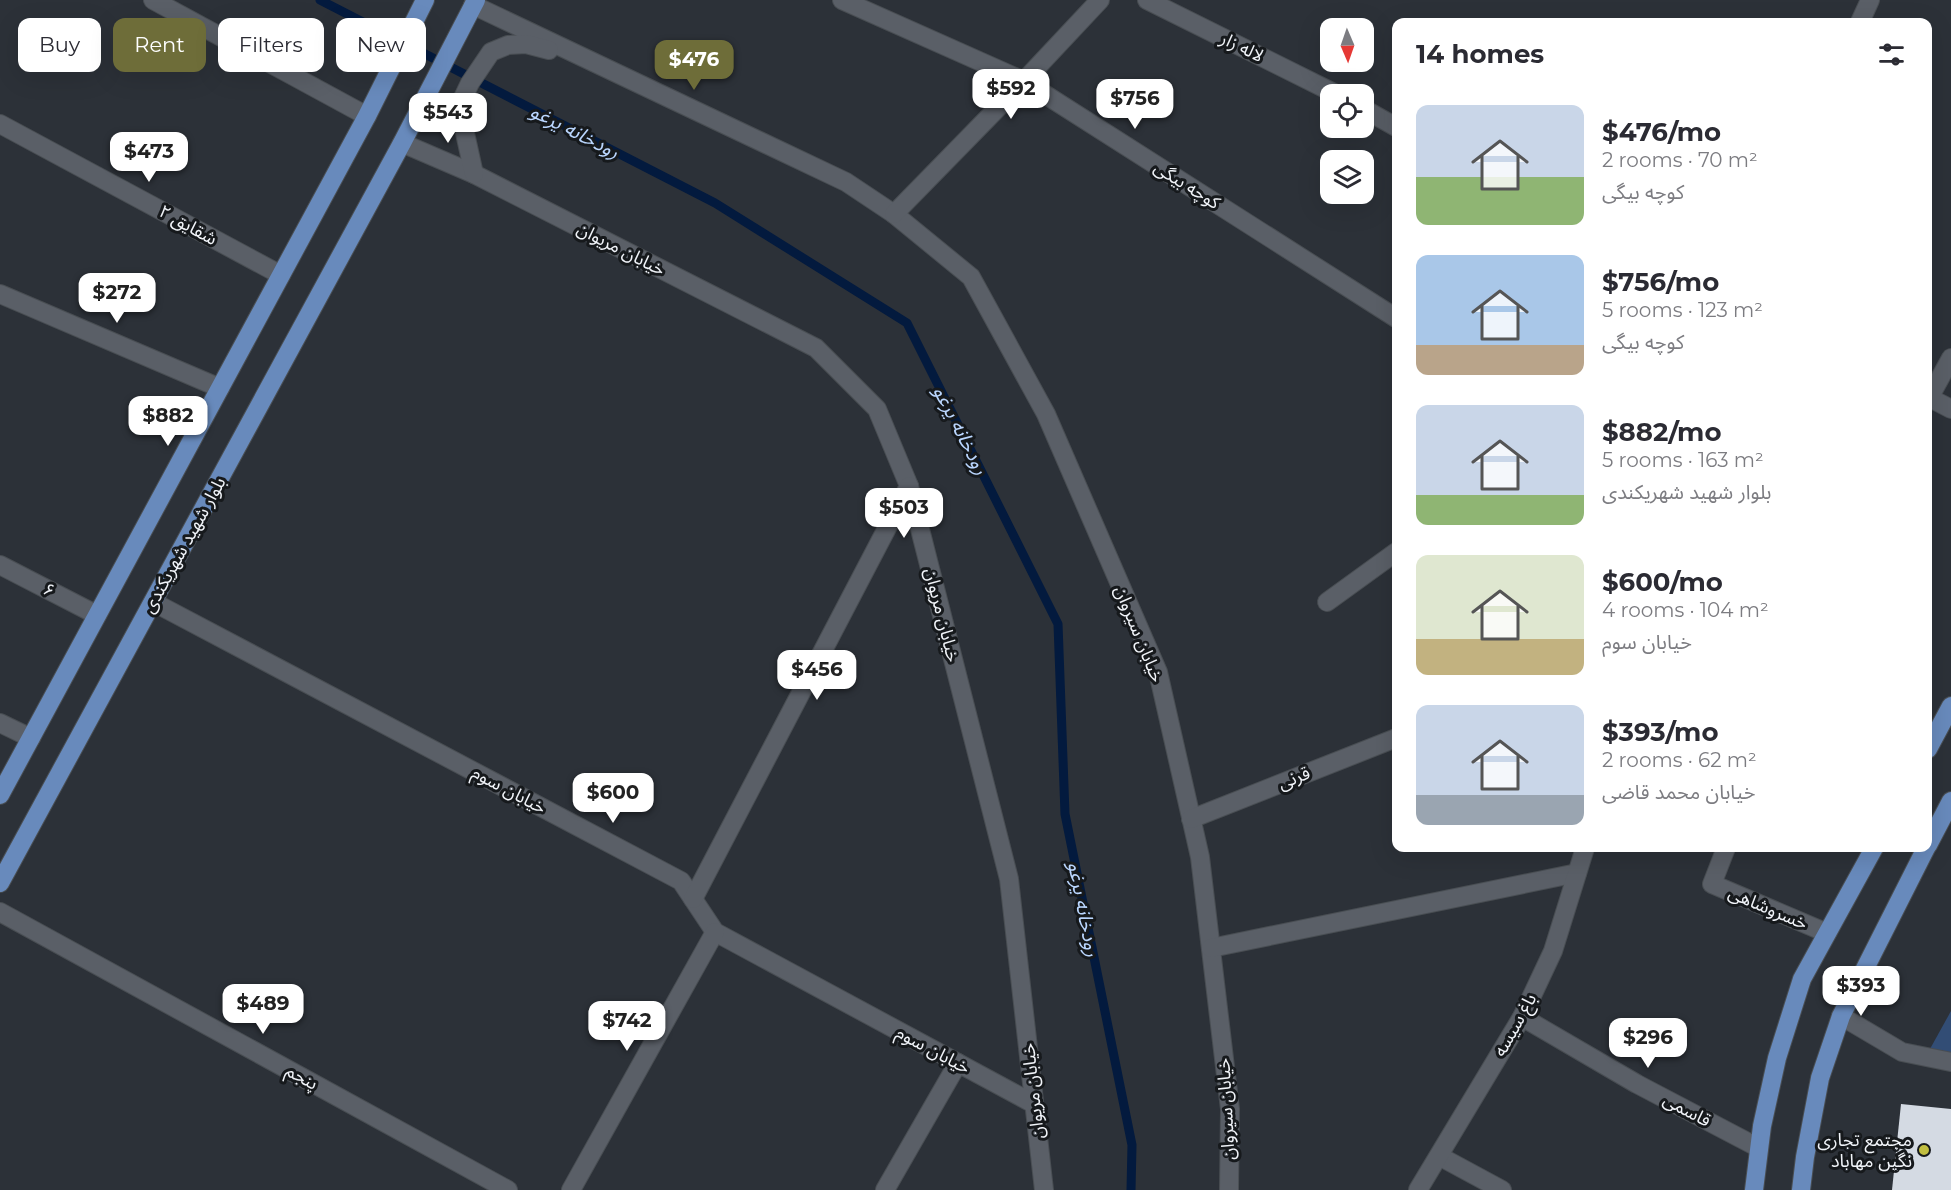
<!DOCTYPE html>
<html lang="en">
<head>
<meta charset="utf-8">
<style>
	:root { --surface:#fff; --page:#f2f2f3; --text:#2b2b33; --muted:#7c7c81; --accent:#6e6d39 }
	body { margin:0; font-family:Montserrat,"Noto Sans Arabic",sans-serif; background:var(--page); color:var(--text); height:100vh; display:flex; flex-direction:column; font-size:22px; white-space:nowrap }
	* { box-sizing:border-box; margin:0 }
	p { font-size:20px; color:var(--muted) }
	.icon { flex:none; width:33px; height:33px; fill:none; stroke:currentColor; stroke-width:2; stroke-linecap:round; stroke-linejoin:round }
	.map { position:relative; flex:1; overflow:hidden }
	.panel { position:absolute; left:1392px; top:18px; width:540px; height:834px; display:flex; flex-direction:column; background:var(--surface); border-radius:12px; box-shadow:0 6px 24px #0002 }
	.panel>* { flex:none }
	.hud { position:absolute; left:18px; top:18px; width:570px; height:54px; display:flex; gap:12px }
	.needle { width:39px; rotate:178deg }
	.buttons { position:absolute; left:1320px; top:18px; display:grid; gap:12px }
	.buttons a { display:grid; place-items:center; width:54px; height:54px; border-radius:12px; background:var(--surface); box-shadow:0 6px 24px #0002; font-size:30px }
	.price { position:absolute; translate:-50% -51px; padding:0 14px; border-radius:12px; background:#fff; color:#222; font-size:20px; line-height:39px; filter:drop-shadow(0 2px 3px #0008) }
	.price::after { content:''; position:absolute; left:50%; top:36px; width:18px; height:14px; margin-left:-9px; background:inherit; clip-path:polygon(0 0,100% 0,50% 100%) }
	.price.active { background:var(--accent); color:#fff }
	ul { padding:0; list-style:none }
	li { display:flex; align-items:center; gap:18px; height:150px; padding:0 24px }
	li span { display:grid; place-items:center; flex:none; width:168px; height:120px; border-radius:12px; color:#555 }
	li>.icon { margin-inline-start:auto }
	span .icon { width:72px; height:72px; fill:#fffc; stroke-width:1 }
	li b { font-size:26px }
	h2 { display:flex; justify-content:space-between; align-items:center; height:72px; padding:0 24px; font-size:26px }
	.tag { padding:0 21px; border-radius:12px; background:var(--surface); box-shadow:0 6px 24px #0002; font-size:21px; line-height:54px }
	.tag.active { background:var(--accent); color:#fff }
	.map>svg:first-child { display:block }
</style>
</head>
<body>
<div class="map">
<svg width="1951" height="1190" viewBox="0 0 1951 1190">
	<rect width="100%" height="100%" fill="#2c3138"/>
	<path fill="#324d75" d="M1951 1011V1061L1925 1058Z"/>
	<g fill="none" stroke-linecap="round" stroke-linejoin="round">
		<path stroke="#031a3e" stroke-width="9" d="M320 0 715 203 907 323 1058 624 1065 814 1132 1145 1131 1190"/>
	</g>
	<path fill="#d4dae3" d="M1901 1104 1951 1109V1190H1892Z"/>
	<g fill="none" stroke-linecap="round" stroke-linejoin="round">
		<defs>
			<g id="minor">
				<path d="M153 0 367 116"/>
				<path d="M842 0 1024 81 1396 318"/>
				<path d="M1147 0 1336 94"/>
				<path d="M473 5 846 182 894 214 971 277 1046 414 1158 672 1200 857 1230 1109 1229 1190"/>
				<path d="M1860 22 1870 0"/>
				<path d="M1364 109 1396 127"/>
				<path d="M0 124 281 275"/>
				<path d="M402 143 474 174 816 348 877 409 909 486 1009 879 1044 1190"/>
				<path d="M474 174 459 106 470 83 491 52 508 45 526 44 549 50"/>
				<path d="M894 214 1024 81 1100 0"/>
				<path d="M0 294 220 388"/>
				<path d="M1928 397 1951 409"/>
				<path d="M1928 400 1951 358"/>
				<path d="M0 565 97 615"/>
				<path d="M153 602 681 881 715 932 1034 1104"/>
				<path d="M1327 602 1396 552"/>
				<path d="M0 723 31 738"/>
				<path d="M1191 819 1396 738"/>
				<path d="M1726 848 1712 884 1827 933"/>
				<path d="M693 899 909 486"/>
				<path d="M0 912 508 1190"/>
				<path d="M1211 948 1577 873"/>
				<path d="M1841 1016 1902 1052 1951 1062"/>
				<path d="M1522 1017 1637 1084 1759 1148"/>
				<path d="M1439 1156 1502 1190"/>
				<path d="M571 1190 715 932"/>
				<path d="M885 1190 958 1063"/>
				<path d="M1418 1190 1522 1017 1553 951 1585 848"/>
			</g>
			<g id="major">
				<path d="M1928 749 1951 706"/>
				<path d="M0 795 367 116 425 0"/>
				<path d="M1928 845 1951 801"/>
				<path d="M0 883 402 143 476 0"/>
				<path d="M1754 1190 1762 1126 1777 1058 1802 979 1874 848"/>
				<path d="M1801 1190 1805 1157 1820 1078 1841 1016 1926 848"/>
			</g>
		</defs>
		<use href="#minor" stroke="#494e53" stroke-width="20"/>
		<use href="#major" stroke="#494e53" stroke-width="20"/>
		<use href="#minor" stroke="#5a5f67" stroke-width="18"/>
		<use href="#major" stroke="#688abc" stroke-width="18"/>
	</g>
	<circle fill="#c1be40" stroke="#16191c" stroke-width="2" cx="1924" cy="1150" r="6"/>
	<g text-anchor="middle" stroke-width="6" stroke-linejoin="round" paint-order="stroke">
		<g font-size="18" fill="#f1f4f9" stroke="#16191c">
			<text transform="translate(1242 47) rotate(26)" y="6">لاله زار</text>
			<text transform="translate(1187 185) rotate(32)" y="6">کوچه بیگی</text>
			<text transform="translate(188 225) rotate(29)" y="6">شقایق ۲</text>
			<text transform="translate(621 249) rotate(27)" y="6">خیابان مریوان</text>
			<text transform="translate(184 545) rotate(-61)" y="6">بلوار شهید شهریکندی</text>
			<text transform="translate(49 590) rotate(27)" y="6">۶</text>
			<text transform="translate(942 615) rotate(76)" y="6">خیابان مریوان</text>
			<text transform="translate(1139 634) rotate(68)" y="6">خیابان سیروان</text>
			<text transform="translate(1294 778) rotate(-22)" y="6">قرنی</text>
			<text transform="translate(509 790) rotate(28)" y="6">خیابان سوم</text>
			<text transform="translate(1768 908) rotate(23)" y="6">خسروشاهی</text>
			<text transform="translate(1515 1025) rotate(-61)" y="6">باغ سیسه</text>
			<text transform="translate(933 1050) rotate(28)" y="6">خیابان سوم</text>
			<text transform="translate(302 1077) rotate(29)" y="6">پنجم</text>
			<text transform="translate(1033 1091) rotate(-96)" y="6">خیابان مریوان</text>
			<text transform="translate(1226 1109) rotate(-93)" y="6">خیابان سیروان</text>
			<text transform="translate(1687 1110) rotate(28)" y="6">قاسمی</text>
		</g>
		<g font-size="18" fill="#f1f4f9" stroke="#16191c" text-anchor="end">
			<text x="1912" y="1146">مجتمع تجاری<tspan x="1912" dy="21">نگین مهاباد</tspan></text>
		</g>
		<g font-size="20" font-style="italic" fill="#bad6fe" stroke="#16191c">
			<text transform="translate(575 131) rotate(27)" y="7">رودخانه یرغو</text>
			<text transform="translate(961 430) rotate(63)" y="7">رودخانه یرغو</text>
			<text transform="translate(1084 909) rotate(79)" y="7">رودخانه یرغو</text>
		</g>
	</g>
</svg>
<div class="buttons">
<a><svg class="needle" viewBox="-14 -14 28 28"><path d="M0-13l5 13h-10z" fill="#e53935"/><path d="M0 13l5-13h-10z" fill="#7c7c81"/></svg></a>
<a><svg class="icon" aria-label="locate" viewBox="0 0 24 24"><circle cx="12" cy="12" r="6"/><path d="M12 2v4M12 18v4M2 12h4M18 12h4"/></svg></a>
<a><svg class="icon" aria-label="layers" viewBox="0 0 24 24"><path d="M12 4l9 5-9 5-9-5zM3 14l9 5 9-5"/></svg></a>
</div>
<b class="price active" style="left:694px;top:91px">$476</b>
<b class="price" style="left:1011px;top:120px">$592</b>
<b class="price" style="left:1135px;top:130px">$756</b>
<b class="price" style="left:448px;top:144px">$543</b>
<b class="price" style="left:149px;top:183px">$473</b>
<b class="price" style="left:117px;top:324px">$272</b>
<b class="price" style="left:168px;top:447px">$882</b>
<b class="price" style="left:904px;top:539px">$503</b>
<b class="price" style="left:817px;top:701px">$456</b>
<b class="price" style="left:613px;top:824px">$600</b>
<b class="price" style="left:1861px;top:1017px">$393</b>
<b class="price" style="left:263px;top:1035px">$489</b>
<b class="price" style="left:627px;top:1052px">$742</b>
<b class="price" style="left:1648px;top:1069px">$296</b>
<div class="hud">
<a class="tag">Buy</a>
<a class="tag active">Rent</a>
<a class="tag">Filters</a>
<a class="tag">New</a>
</div>
<section class="panel">
<h2>14 homes<svg class="icon" aria-label="filters" viewBox="0 0 24 24"><path d="M4 7h16M4 17h16"/><circle cx="9" cy="7" r="2"/><circle cx="15" cy="17" r="2"/></svg></h2>
<ul>
<li><span style="background:linear-gradient(#c9d6e8 60%,#8fb573 0)"><svg class="icon" aria-label="home" viewBox="0 0 24 24"><path d="M3 11l9-7 9 7M6 9v11h12V9"/></svg></span><div><b>$476/mo</b><p>2 rooms · 70 m²</p><p>کوچه بیگی</p></div></li>
<li><span style="background:linear-gradient(#a9c7e8 75%,#b9a48a 0)"><svg class="icon" aria-label="home" viewBox="0 0 24 24"><path d="M3 11l9-7 9 7M6 9v11h12V9"/></svg></span><div><b>$756/mo</b><p>5 rooms · 123 m²</p><p>کوچه بیگی</p></div></li>
<li><span style="background:linear-gradient(#c9d6e8 75%,#8fb573 0)"><svg class="icon" aria-label="home" viewBox="0 0 24 24"><path d="M3 11l9-7 9 7M6 9v11h12V9"/></svg></span><div><b>$882/mo</b><p>5 rooms · 163 m²</p><p>بلوار شهید شهریکندی</p></div></li>
<li><span style="background:linear-gradient(#dfe7d0 70%,#c2b280 0)"><svg class="icon" aria-label="home" viewBox="0 0 24 24"><path d="M3 11l9-7 9 7M6 9v11h12V9"/></svg></span><div><b>$600/mo</b><p>4 rooms · 104 m²</p><p>خیابان سوم</p></div></li>
<li><span style="background:linear-gradient(#c9d6e8 75%,#9aa5b1 0)"><svg class="icon" aria-label="home" viewBox="0 0 24 24"><path d="M3 11l9-7 9 7M6 9v11h12V9"/></svg></span><div><b>$393/mo</b><p>2 rooms · 62 m²</p><p>خیابان محمد قاضی</p></div></li>
</ul>
</section>
</div>
</body>
</html>
